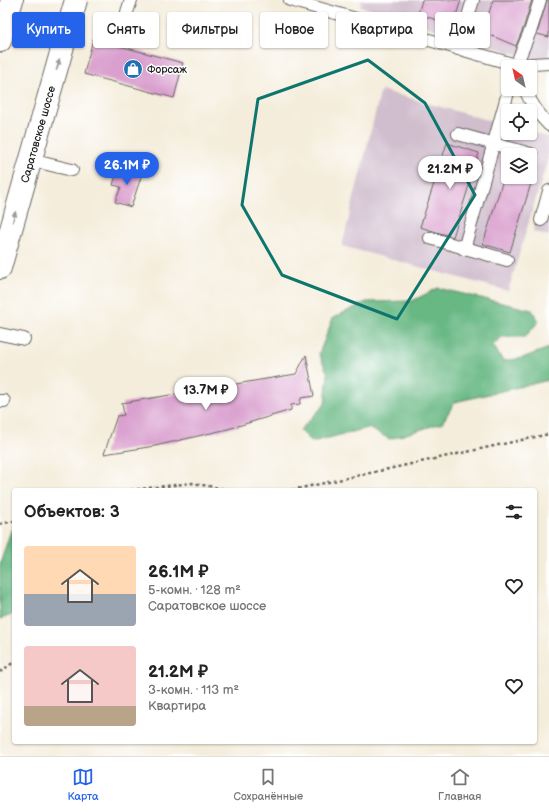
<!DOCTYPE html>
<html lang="ru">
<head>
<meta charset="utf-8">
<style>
	:root { --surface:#fff; --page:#f2f2f2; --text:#222; --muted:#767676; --line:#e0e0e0; --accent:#2563eb }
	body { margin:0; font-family:"Balsamiq Sans",sans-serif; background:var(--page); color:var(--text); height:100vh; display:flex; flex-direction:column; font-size:15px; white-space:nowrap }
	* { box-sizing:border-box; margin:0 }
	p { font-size:13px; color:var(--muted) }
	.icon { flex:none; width:22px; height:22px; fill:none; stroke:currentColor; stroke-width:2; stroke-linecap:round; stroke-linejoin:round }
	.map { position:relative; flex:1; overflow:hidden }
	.sheet { position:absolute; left:12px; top:488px; width:525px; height:256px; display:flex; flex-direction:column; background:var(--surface); border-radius:4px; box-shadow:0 1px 3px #0004 }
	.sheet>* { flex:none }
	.guide { position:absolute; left:12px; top:12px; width:525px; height:36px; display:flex; gap:8px }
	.needle { width:26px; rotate:326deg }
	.buttons { position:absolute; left:501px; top:60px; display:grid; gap:8px }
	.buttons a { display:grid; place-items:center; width:36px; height:36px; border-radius:4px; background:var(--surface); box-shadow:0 1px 3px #0004; font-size:20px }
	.price { position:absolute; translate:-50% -34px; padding:0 9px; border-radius:14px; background:#fff; color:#222; font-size:13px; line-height:26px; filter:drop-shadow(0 1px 2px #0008) }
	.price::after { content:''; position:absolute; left:50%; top:24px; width:12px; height:9px; margin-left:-6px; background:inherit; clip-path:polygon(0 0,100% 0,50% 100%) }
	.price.current { background:var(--accent); color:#fff }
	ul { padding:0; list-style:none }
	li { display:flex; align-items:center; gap:12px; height:100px; padding:0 12px }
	li span { display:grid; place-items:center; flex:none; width:112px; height:80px; border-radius:4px; color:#555 }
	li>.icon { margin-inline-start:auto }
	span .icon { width:48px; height:48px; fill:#fffc; stroke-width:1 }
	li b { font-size:17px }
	h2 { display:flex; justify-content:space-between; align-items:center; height:48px; padding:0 12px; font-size:17px }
	.tag { padding:0 14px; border-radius:4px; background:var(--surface); box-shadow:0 1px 3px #0004; font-size:14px; line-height:36px }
	.tag.current { background:var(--accent); color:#fff }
	.tabs { display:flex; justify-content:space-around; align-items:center; height:56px; border-top:1px solid var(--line); background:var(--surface); font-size:11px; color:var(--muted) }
	.tabs a { display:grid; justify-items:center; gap:2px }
	.tabs .current { color:var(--accent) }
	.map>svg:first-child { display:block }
</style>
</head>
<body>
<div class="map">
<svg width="549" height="756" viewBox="0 0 549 756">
	<rect width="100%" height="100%" fill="#fff"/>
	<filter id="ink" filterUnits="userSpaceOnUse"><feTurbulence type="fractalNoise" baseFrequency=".025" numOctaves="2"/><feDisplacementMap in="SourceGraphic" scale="8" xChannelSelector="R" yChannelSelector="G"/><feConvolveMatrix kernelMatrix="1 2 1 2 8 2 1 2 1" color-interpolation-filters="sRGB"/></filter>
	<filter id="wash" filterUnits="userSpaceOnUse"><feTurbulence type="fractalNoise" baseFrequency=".012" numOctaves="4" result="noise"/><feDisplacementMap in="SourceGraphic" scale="16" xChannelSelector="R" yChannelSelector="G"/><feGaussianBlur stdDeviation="0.9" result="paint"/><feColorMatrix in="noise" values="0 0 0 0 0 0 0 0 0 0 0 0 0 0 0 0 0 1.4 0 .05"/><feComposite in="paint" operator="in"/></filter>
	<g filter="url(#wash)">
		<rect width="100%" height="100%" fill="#f4eddb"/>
		<g fill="#d0bdcd" fill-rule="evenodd">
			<path d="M362 0H549V64L360 6Z"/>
			<path d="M381 90 508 126V133H530V132L549 137V155L508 291 342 246ZM508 155H530V177H508Z"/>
			<path d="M549 181V236L533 231Z"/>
		</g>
		<g fill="#68b883" stroke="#426a50">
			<path d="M438 288 532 310 539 321 525 337H502L493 345 503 361 522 358 549 348V380L455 402 442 423 390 439 368 428 312 442 300 430 325 404 328 374 319 354 333 318 366 302 412 301Z"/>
			<path d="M11 530 14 531V614L0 619V564Z"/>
		</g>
		<g id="blocks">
			<g fill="#d99fce">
				<path d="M422 0H461L453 25 418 14Z"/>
				<path d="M493 0H532L524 26 516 46 483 32Z"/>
				<path d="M547 0H549V37L537 34Z"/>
				<path d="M93 39 183 63 174 98 84 74Z"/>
				<path d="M447 143 479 153 453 237 420 227Z"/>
				<path d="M508 164V177H530V165L536 167 510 252 483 244Z"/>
				<path d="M118 168 142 174 131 207 115 202 121 187 113 185Z"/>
				<path d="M306 355 314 396 301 398 300 404 291 405V410L228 429 155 446 104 454 117 416 124 415 122 403 296 374Z"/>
			</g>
		</g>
	</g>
	<g filter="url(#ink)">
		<use href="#blocks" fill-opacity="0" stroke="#68655f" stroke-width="1"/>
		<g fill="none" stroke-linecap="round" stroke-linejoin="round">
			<defs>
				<g id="service">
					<path d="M290 0 516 65V67"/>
					<path d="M127 12 131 0"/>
					<path d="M458 49 473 0"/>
					<path d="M516 65 549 63"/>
					<path d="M517 67 516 65 531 29 540 0"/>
					<path d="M525 89C530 102 539 115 549 125"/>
					<path d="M458 134 531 154"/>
					<path d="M30 160 72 170"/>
					<path d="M541 220 549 191"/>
					<path d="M430 238 507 260"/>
					<path d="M464 249 509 89"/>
					<path d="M0 334 24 339"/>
					<path d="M0 401H4"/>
				</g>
				<g id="primary">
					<path d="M0 41 12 0"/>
					<path id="s1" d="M0 268 76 0"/>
				</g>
			</defs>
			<use href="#service" stroke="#68655f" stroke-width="14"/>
			<use href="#primary" stroke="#68655f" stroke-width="24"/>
			<g stroke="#68655f" stroke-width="2.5" stroke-dasharray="3 3" stroke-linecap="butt">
				<path d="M131 490 192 483 230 490"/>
				<path d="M292 490 549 434"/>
				<path d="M0 524 14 521"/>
				<path d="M0 672 14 662"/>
			</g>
			<use href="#service" stroke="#fff" stroke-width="12"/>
			<use href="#primary" stroke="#fff" stroke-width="22"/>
		</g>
		<defs><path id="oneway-solid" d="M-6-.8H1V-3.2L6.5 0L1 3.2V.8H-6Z"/></defs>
		<g fill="#999">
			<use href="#oneway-solid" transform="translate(58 65) rotate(-74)"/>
			<use href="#oneway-solid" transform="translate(14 217) rotate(-74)"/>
		</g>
	</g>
	<path fill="none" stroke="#0f766e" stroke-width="3" stroke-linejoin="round" d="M368 60 425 103 475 195 397 319 282 275 242 205 258 99Z"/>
	<defs>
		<symbol id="shop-disc" viewBox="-11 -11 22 22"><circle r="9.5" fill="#1f6fb2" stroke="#fff"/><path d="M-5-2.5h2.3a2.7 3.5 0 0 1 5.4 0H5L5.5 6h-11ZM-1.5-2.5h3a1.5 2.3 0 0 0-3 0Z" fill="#fff"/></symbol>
	</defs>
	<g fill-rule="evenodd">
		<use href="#shop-disc" x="122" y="58" width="22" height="22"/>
	</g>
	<g text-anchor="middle" stroke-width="3" stroke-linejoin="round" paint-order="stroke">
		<g font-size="11" fill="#1c1c1c" stroke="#fff" text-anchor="start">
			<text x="147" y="73">Форсаж</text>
		</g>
		<g font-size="11" fill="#1c1c1c" stroke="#fff">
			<text dy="4" stroke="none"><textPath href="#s1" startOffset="139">Саратовское шоссе</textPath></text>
		</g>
	</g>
</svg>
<div class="buttons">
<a><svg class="needle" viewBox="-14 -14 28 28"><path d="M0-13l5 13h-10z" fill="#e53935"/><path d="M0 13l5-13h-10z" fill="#767676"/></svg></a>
<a><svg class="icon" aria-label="locate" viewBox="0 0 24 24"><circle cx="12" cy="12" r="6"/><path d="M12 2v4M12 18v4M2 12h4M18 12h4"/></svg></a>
<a><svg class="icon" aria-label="layers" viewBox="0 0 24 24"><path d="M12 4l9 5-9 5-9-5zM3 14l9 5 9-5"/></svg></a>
</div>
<b class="price current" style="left:127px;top:186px">26.1M ₽</b>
<b class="price" style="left:450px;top:190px">21.2M ₽</b>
<b class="price" style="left:206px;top:411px">13.7M ₽</b>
<div class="guide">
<a class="tag current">Купить</a>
<a class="tag">Снять</a>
<a class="tag">Фильтры</a>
<a class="tag">Новое</a>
<a class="tag">Квартира</a>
<a class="tag">Дом</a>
</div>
<section class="sheet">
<h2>Объектов: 3<svg class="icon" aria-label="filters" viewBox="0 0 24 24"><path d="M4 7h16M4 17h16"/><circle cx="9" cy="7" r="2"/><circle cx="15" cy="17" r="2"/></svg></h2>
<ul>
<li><span style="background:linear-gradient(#ffd9b3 60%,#9aa5b1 0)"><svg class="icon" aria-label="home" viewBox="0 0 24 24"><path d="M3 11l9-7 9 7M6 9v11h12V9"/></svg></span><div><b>26.1M ₽</b><p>5-комн. · 128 m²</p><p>Саратовское шоссе</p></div><svg class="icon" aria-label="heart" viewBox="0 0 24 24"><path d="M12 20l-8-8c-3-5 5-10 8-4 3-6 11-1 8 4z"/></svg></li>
<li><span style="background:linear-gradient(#f6c9c9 75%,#b9a48a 0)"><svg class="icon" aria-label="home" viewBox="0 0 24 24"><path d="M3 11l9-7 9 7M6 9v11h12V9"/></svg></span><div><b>21.2M ₽</b><p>3-комн. · 113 m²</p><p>Квартира</p></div><svg class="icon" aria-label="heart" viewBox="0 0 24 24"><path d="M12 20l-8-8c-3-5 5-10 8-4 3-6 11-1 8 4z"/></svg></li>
</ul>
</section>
</div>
<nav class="tabs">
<a class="current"><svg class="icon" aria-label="map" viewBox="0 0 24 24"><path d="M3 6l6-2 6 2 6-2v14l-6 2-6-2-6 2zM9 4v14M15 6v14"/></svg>Карта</a>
<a><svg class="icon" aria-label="saved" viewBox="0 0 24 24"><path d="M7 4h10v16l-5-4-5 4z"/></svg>Сохранённые</a>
<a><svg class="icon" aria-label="home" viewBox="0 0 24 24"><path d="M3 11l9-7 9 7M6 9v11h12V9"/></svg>Главная</a>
</nav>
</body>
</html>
